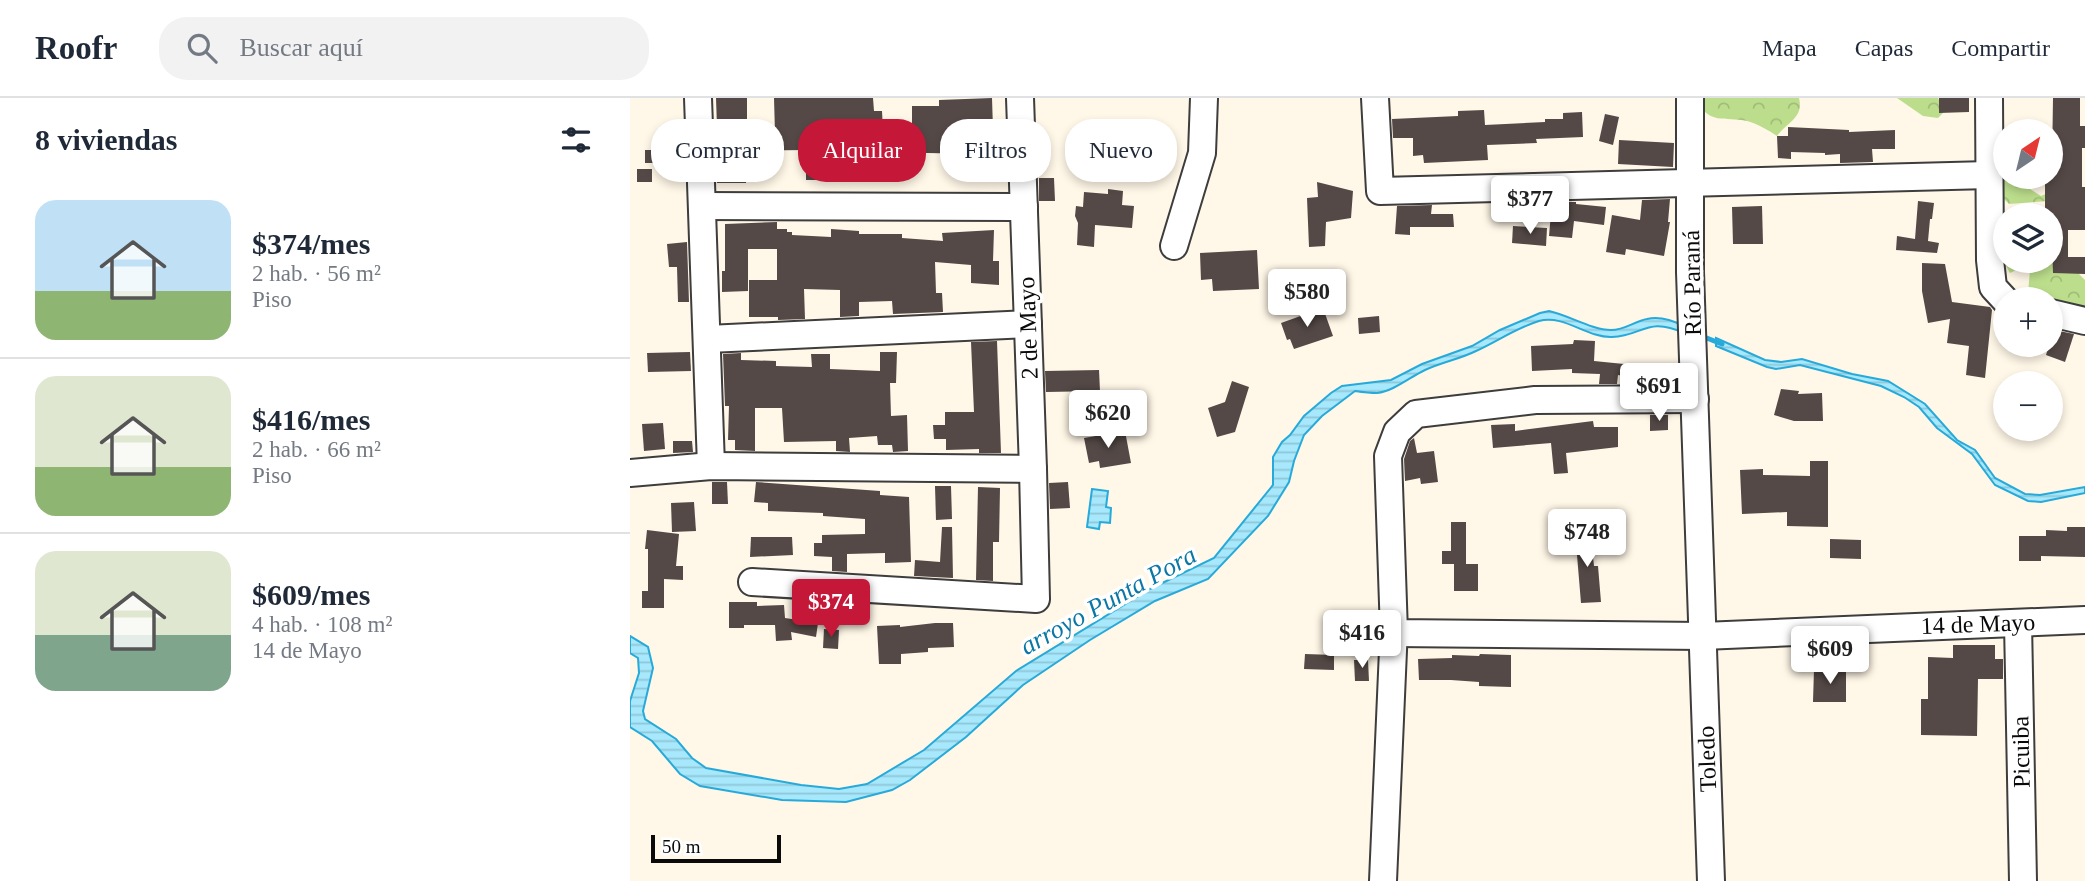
<!DOCTYPE html>
<html lang="es">
<head>
<meta charset="utf-8">
<style>
	:root { --surface:#fff; --page:#f2f2f3; --text:#1f2937; --muted:#747a83; --line:#e0e1e3; --accent:#c51737 }
	body { margin:0; font-family:Georgia,serif; background:var(--page); color:var(--text); height:100vh; display:flex; flex-direction:column; font-size:26px; white-space:nowrap }
	* { box-sizing:border-box; margin:0 }
	p { font-size:23px; color:var(--muted) }
	.icon { flex:none; width:38px; height:38px; fill:none; stroke:currentColor; stroke-width:2; stroke-linecap:round; stroke-linejoin:round }
	.map { position:relative; flex:1; overflow:hidden }
	.drawer { display:flex; flex-direction:column; background:var(--surface); width:630px }
	.drawer>* { flex:none }
	.guide { position:absolute; left:21px; top:21px; width:665px; height:63px; display:flex; gap:14px }
	.needle { width:46px; rotate:35deg }
	.tools { position:absolute; left:1363px; top:21px; display:grid; gap:14px }
	.tools a { display:grid; place-items:center; width:70px; height:70px; border-radius:50%; background:var(--surface); box-shadow:0 4px 10px #0003; font-size:35px }
	.scale { position:absolute; left:21px; bottom:18px; width:130px; box-sizing:border-box; padding-left:7px; border:4px solid #0a0a0a; border-top:0; font-size:19px; line-height:24px; white-space:nowrap; color:#0a0a0a; -webkit-text-stroke:5px #fff; paint-order:stroke }
	.price { position:absolute; translate:-50% -60px; padding:0 16px; border-radius:7px; background:#fff; color:#222; font-size:23px; line-height:46px; filter:drop-shadow(0 2px 4px #0008) }
	.price::after { content:''; position:absolute; left:50%; top:42px; width:21px; height:16px; margin-left:-10px; background:inherit; clip-path:polygon(0 0,100% 0,50% 100%) }
	.price.selected { background:var(--accent); color:#fff }
	ul { padding:0; list-style:none }
	li { display:flex; align-items:center; gap:21px; height:175px; padding:0 35px }
	li+li { border-top:2px solid var(--line) }
	li span { display:grid; place-items:center; flex:none; width:196px; height:140px; border-radius:21px; color:#555 }
	li>.icon { margin-inline-start:auto }
	span .icon { width:84px; height:84px; fill:#fffc; stroke-width:1 }
	li b { font-size:30px }
	h2 { display:flex; justify-content:space-between; align-items:center; height:84px; padding:0 35px; font-size:30px }
	.tag { padding:0 24px; border-radius:28px; background:var(--surface); box-shadow:0 4px 10px #0003; font-size:24px; line-height:63px }
	.tag.selected { background:var(--accent); color:#fff }
	header { display:flex; align-items:center; gap:42px; box-sizing:border-box; height:98px; padding:0 35px; background:var(--surface); border-bottom:2px solid var(--line) }
	header strong { font-size:33px }
	nav { display:flex; gap:38px; margin-inline-start:auto; font-size:24px }
	.search { width:490px; height:63px; background:var(--page); display:flex; align-items:center; gap:18px; box-sizing:border-box; padding:0 24px; border-radius:28px; color:var(--muted); font-size:26px }
	main { display:flex; flex:1; min-height:0 }
	.map>svg:first-child { display:block }
</style>
</head>
<body>
<header>
<strong>Roofr</strong>
<div class="search"><svg class="icon" aria-label="search" viewBox="0 0 24 24"><circle cx="10" cy="10" r="6"/><path d="M15 15l6 6"/></svg>Buscar aquí</div>
<nav><a>Mapa</a><a>Capas</a><a>Compartir</a></nav>
</header>
<main>
<section class="drawer">
<h2>8 viviendas<svg class="icon" aria-label="filters" viewBox="0 0 24 24"><path d="M4 7h16M4 17h16"/><circle cx="9" cy="7" r="2"/><circle cx="15" cy="17" r="2"/></svg></h2>
<ul>
<li><span style="background:linear-gradient(#bfe0f5 65%,#8fb573 0)"><svg class="icon" aria-label="home" viewBox="0 0 24 24"><path d="M3 11l9-7 9 7M6 9v11h12V9"/></svg></span><div><b>$374/mes</b><p>2 hab. · 56 m²</p><p>Piso</p></div></li>
<li><span style="background:linear-gradient(#dfe7d0 65%,#8fb573 0)"><svg class="icon" aria-label="home" viewBox="0 0 24 24"><path d="M3 11l9-7 9 7M6 9v11h12V9"/></svg></span><div><b>$416/mes</b><p>2 hab. · 66 m²</p><p>Piso</p></div></li>
<li><span style="background:linear-gradient(#dfe7d0 60%,#7fa58c 0)"><svg class="icon" aria-label="home" viewBox="0 0 24 24"><path d="M3 11l9-7 9 7M6 9v11h12V9"/></svg></span><div><b>$609/mes</b><p>4 hab. · 108 m²</p><p>14 de Mayo</p></div></li>
</ul>
</section>
<div class="map">
<svg width="1455" height="783" viewBox="0 0 1455 783">
	<defs>
		<pattern id="forest-crowns" width="20" height="18" patternUnits="userSpaceOnUse" patternTransform="scale(1.75)"><rect width="20" height="18" fill="#bcde8c"/><path d="M2 6a3 3 0 1 1 6 0M12 15a3 3 0 1 1 6 0" fill="none" stroke="#a0bd77"/></pattern>
		<pattern id="water-rules" width="6" height="5" patternUnits="userSpaceOnUse" patternTransform="scale(1.75)"><rect width="6" height="5" fill="#a7e8fc"/><path d="M0 2.5h6" fill="none" stroke="#8ec6d7"/></pattern>
	</defs>
	<rect width="100%" height="100%" fill="#fff7e7"/>
	<g fill="url(#forest-crowns)">
		<path d="M1067 0H1169C1174 20 1157 24 1147 38 1138 32 1128 26 1117 23 1095 18 1077 28 1067 0Z"/>
		<path d="M1267 0H1308L1312 7 1313 15 1308 20 1293 18Z"/>
		<path d="M1381 79 1411 98 1420 94 1418 103 1379 106 1372 99 1373 82Z"/>
		<path d="M1421 157 1426 170 1447 174 1455 182V217L1421 206 1422 200 1417 195 1411 200H1403L1398 195 1400 172 1393 169 1380 175 1376 168V163H1421Z"/>
	</g>
	<g fill="url(#water-rules)" stroke="#27aad9" stroke-width="2">
		<path d="M919 213C938 217 962 232 981 232 995 232 1005 223 1017 221 1029 218 1044 223 1054 228V235C1017 218 1013 238 982 239 957 240 934 216 909 223 886 230 868 243 846 253 830 261 812 264 795 272 780 279 764 293 747 295 740 295 732 294 725 293L692 318 674 337 664 363 659 384 638 418 578 481 525 503 460 542 393 587 336 639 280 682 262 692 216 704 152 702 70 688 50 676 22 643 0 629V603L9 575 8 560 0 555V538L18 549 23 570 13 613 15 621 46 641 62 660 76 670 171 687 209 691 237 686 294 652 386 573 520 491 584 460 643 387V359L652 344 660 337 674 318 701 295 712 288 761 282 792 266 842 248 870 232 910 215Z"/>
		<path d="M1086 240 1135 262 1151 264 1172 261 1222 276 1258 283 1295 306 1327 342 1345 352 1365 380 1395 396 1410 397 1455 389V395L1411 404 1398 403 1365 387 1342 356 1307 330 1289 309 1274 299 1251 288 1170 267 1146 271 1137 269 1086 248Z"/>
		<path d="M462 391 478 393 476 409 481 410 480 425 470 424 469 431 457 429Z"/>
	</g>
	<g fill="none" stroke-linecap="round" stroke-linejoin="round">
		<path stroke="#27aad9" stroke-width="5" d="M1069 237 1092 246"/>
	</g>
	<g fill="#544946">
		<path d="M86 0H117V29H87Z"/>
		<path d="M144 0H243L244 13H252L253 32H282V8H309V2L362 0 363 31H367V79H346L345 56 251 54 253 79 228 80 227 45 190 47V82H176V52L105 53V36L145 35Z"/>
		<path d="M1309 0H1339V14L1309 15Z"/>
		<path d="M1423 0H1450V28H1455V50H1452V89H1455V132H1438V159H1455V176L1423 175 1421 117H1415V79H1421L1422 66Z"/>
		<path d="M854 12 855 27 915 24V21H933V15L952 14 953 39 906 41 907 45 857 47 858 62 794 65 793 57 783 58V40H763L762 21 828 18V13Z"/>
		<path d="M975 16 989 19 983 47 969 43Z"/>
		<path d="M1158 29 1219 32V34L1265 32V51H1242L1243 64 1210 65V56L1195 57V55L1161 54V61L1148 60 1147 38H1158Z"/>
		<path d="M989 42 1044 45 1043 69 988 66Z"/>
		<rect x="15" y="52" width="18" height="13"/>
		<path d="M86 60H115L116 85H87Z"/>
		<rect x="7" y="71" width="15" height="13"/>
		<path d="M409 80H424L425 103H409Z"/>
		<path d="M687 84 723 93 721 120 696 124 695 148 679 149 677 100 688 99Z"/>
		<path d="M478 91 493 93 492 107 504 108 502 130 465 127 464 149 447 147 448 125 445 118 446 108 453 109 454 94 478 96Z"/>
		<path d="M1040 101 1038 124H1040L1034 158 996 151 995 157 976 154 982 117 1010 122 1012 102Z"/>
		<path d="M1288 103 1304 105 1302 121H1300L1298 143 1309 145 1307 155 1266 152 1267 138 1285 141Z"/>
		<path d="M922 104H946V106L976 109 974 127 944 123 942 140 919 138Z"/>
		<path d="M802 107 801 116H823L824 129H780V137L765 136 767 108Z"/>
		<path d="M1132 108 1133 146H1103L1102 109Z"/>
		<path d="M147 124V131H157V134H162V137L201 139V131L229 133V136H272V140L313 143 312 135 364 132 363 163H369V187L341 185V167L305 164 306 195H312L313 214 263 216 262 203 229 204V218L210 219V192L174 191 175 221 148 222V219H119V182H147V151H118V193L92 194V173H95V126Z"/>
		<path d="M883 128 917 130 916 148 882 145Z"/>
		<path d="M57 144 59 204H48L47 169H39L37 146Z"/>
		<path d="M627 152 629 191 583 193 582 181 571 182 570 155Z"/>
		<path d="M1292 165 1315 166 1322 204 1360 209 1362 212 1355 280 1336 277 1339 248 1317 245 1320 221 1298 225 1292 193Z"/>
		<path d="M693 210 703 238 664 251 660 241 657 242 651 225Z"/>
		<path d="M749 218 750 234 729 236 728 220Z"/>
		<path d="M1424 232 1444 236 1435 264 1416 257Z"/>
		<path d="M944 242 965 243 964 263 994 266 993 278 988 277 987 286H969L970 276 942 275V271L902 273 901 248 943 246Z"/>
		<path d="M367 243 371 355H349V351L316 352V341H304L303 327H315V314H344L341 244Z"/>
		<path d="M60 254 61 273 18 274 17 255Z"/>
		<path d="M250 254H267L266 285H260L261 318 277 317 278 353 263 354 262 347H248L247 338 219 340 220 354 206 353V343L154 344 152 310H125V353L105 352V342H98L99 308H95L93 256 111 255V262L146 263V268L182 269 181 256H200V271L250 273Z"/>
		<path d="M469 272 470 293 416 294 415 273Z"/>
		<path d="M1014 278 1041 280V285L1013 286Z"/>
		<path d="M602 283 619 289 605 334 587 339 578 310 595 304Z"/>
		<path d="M1151 291 1169 293 1168 296 1192 295 1193 323H1164L1144 317Z"/>
		<path d="M1020 317H1038V332L1020 333Z"/>
		<path d="M963 323 964 329H988V349L936 355 938 375 924 376 921 345 863 350 861 327 885 326V333Z"/>
		<path d="M33 325 35 351 14 353 12 326Z"/>
		<path d="M495 333 501 365 470 370 469 363 459 365 454 340Z"/>
		<path d="M784 340 787 355 804 353 808 384 791 386 790 380 775 383 774 361 780 343Z"/>
		<path d="M43 343H62L63 354 43 355Z"/>
		<path d="M1180 363H1198V429L1157 428V414L1112 416 1110 372 1133 371V377L1180 378Z"/>
		<path d="M82 384H97L98 406H82Z"/>
		<path d="M126 384 250 393V397L279 399 281 464 255 465V455L217 456V474L202 473V459L184 458V445H192V437L235 436V421L193 418V415L138 413V405L124 404Z"/>
		<path d="M438 384 440 410 420 411 419 385Z"/>
		<path d="M305 388H321L322 421 306 422Z"/>
		<path d="M348 389 370 390 369 444H363V483L346 482Z"/>
		<path d="M64 404 66 433 42 434 41 405Z"/>
		<path d="M821 424H836V466H848V493H824V466H812V453H821Z"/>
		<path d="M312 429H322L323 480 284 478 285 462 310 464Z"/>
		<path d="M1437 429H1455V459L1411 458V463H1389V438H1416V432L1437 433Z"/>
		<path d="M960 431 964 468H968L971 504 951 505 945 433Z"/>
		<path d="M17 432 49 436 46 468H53V482L34 481V510H12V493H18V451H15Z"/>
		<path d="M121 439H162L163 457 120 459Z"/>
		<path d="M1200 441 1231 442V461L1200 460Z"/>
		<path d="M99 504H127V508L154 507 155 520 188 525 186 539 161 534 162 542 146 543 145 527H114V530H99Z"/>
		<path d="M305 525H323L324 549 298 550V554L271 556V566H249L247 528 270 527V529Z"/>
		<path d="M194 531 209 532 208 551 193 550Z"/>
		<path d="M1323 547H1365V561H1373V581H1348L1347 638 1291 637V601H1298V559L1323 560Z"/>
		<path d="M675 556 704 557V572L674 571Z"/>
		<path d="M850 556 881 557V589L849 588V584L821 582H789L788 561 822 560V557L849 558Z"/>
		<path d="M724 562H738L739 583H725Z"/>
		<path d="M1184 571H1216V604H1183Z"/>
	</g>
	<g fill="none" stroke-linecap="round" stroke-linejoin="round">
		<defs>
			<g id="minor">
				<path d="M68 0 81 368"/>
				<path d="M745 0 750 93 1359 77"/>
				<path d="M1060 0V174L1081 783"/>
				<path d="M1359 0 1360 162 1363 189 1376 203"/>
				<path d="M73 108 394 109"/>
				<path d="M544 148 572 55 574 0"/>
				<path d="M1421 215 1455 223"/>
				<path d="M78 241 398 226"/>
				<path d="M1065 301 905 302 786 316 767 334 758 358 764 535 1073 538 1455 522"/>
				<path d="M0 375 81 368 403 371"/>
				<path d="M122 484 406 501 403 371 390 0"/>
				<path d="M1388 525 1393 783"/>
				<path d="M753 783 764 529"/>
			</g>
		</defs>
		<use href="#minor" stroke="#3d3d3d" stroke-width="30"/>
		<use href="#minor" stroke="#fff" stroke-width="26"/>
	</g>
	<g text-anchor="middle" stroke-width="7" stroke-linejoin="round" paint-order="stroke">
		<g font-size="24" fill="#0a0a0a" stroke="#fff">
			<text transform="translate(1062 185) rotate(-91)" y="8">Río Paraná</text>
			<text transform="translate(398 230) rotate(-92)" y="8">2 de Mayo</text>
			<text transform="translate(1348 526) rotate(-2)" y="8">14 de Mayo</text>
			<text transform="translate(1391 654) rotate(-91)" y="8">Picuiba</text>
			<text transform="translate(1077 661) rotate(-92)" y="8">Toledo</text>
		</g>
		<g font-size="26" font-style="italic" fill="#0a77a5" stroke="#fff">
			<text transform="translate(478 502) rotate(-29)" y="9">arroyo Punta Pora</text>
		</g>
	</g>
</svg>
<div class="tools">
<a><svg class="needle" viewBox="-14 -14 28 28"><path d="M0-13l5 13h-10z" fill="#e53935"/><path d="M0 13l5-13h-10z" fill="#747a83"/></svg></a>
<a><svg class="icon" aria-label="layers" viewBox="0 0 24 24"><path d="M12 4l9 5-9 5-9-5zM3 14l9 5 9-5"/></svg></a>
<a>+</a>
<a>−</a>
</div>
<div class="scale">50 m</div>
<b class="price" style="left:900px;top:138px">$377</b>
<b class="price" style="left:677px;top:231px">$580</b>
<b class="price" style="left:1029px;top:325px">$691</b>
<b class="price" style="left:478px;top:352px">$620</b>
<b class="price" style="left:957px;top:471px">$748</b>
<b class="price selected" style="left:201px;top:541px">$374</b>
<b class="price" style="left:732px;top:572px">$416</b>
<b class="price" style="left:1200px;top:588px">$609</b>
<div class="guide">
<a class="tag">Comprar</a>
<a class="tag selected">Alquilar</a>
<a class="tag">Filtros</a>
<a class="tag">Nuevo</a>
</div>
</div>
</main>
</body>
</html>
